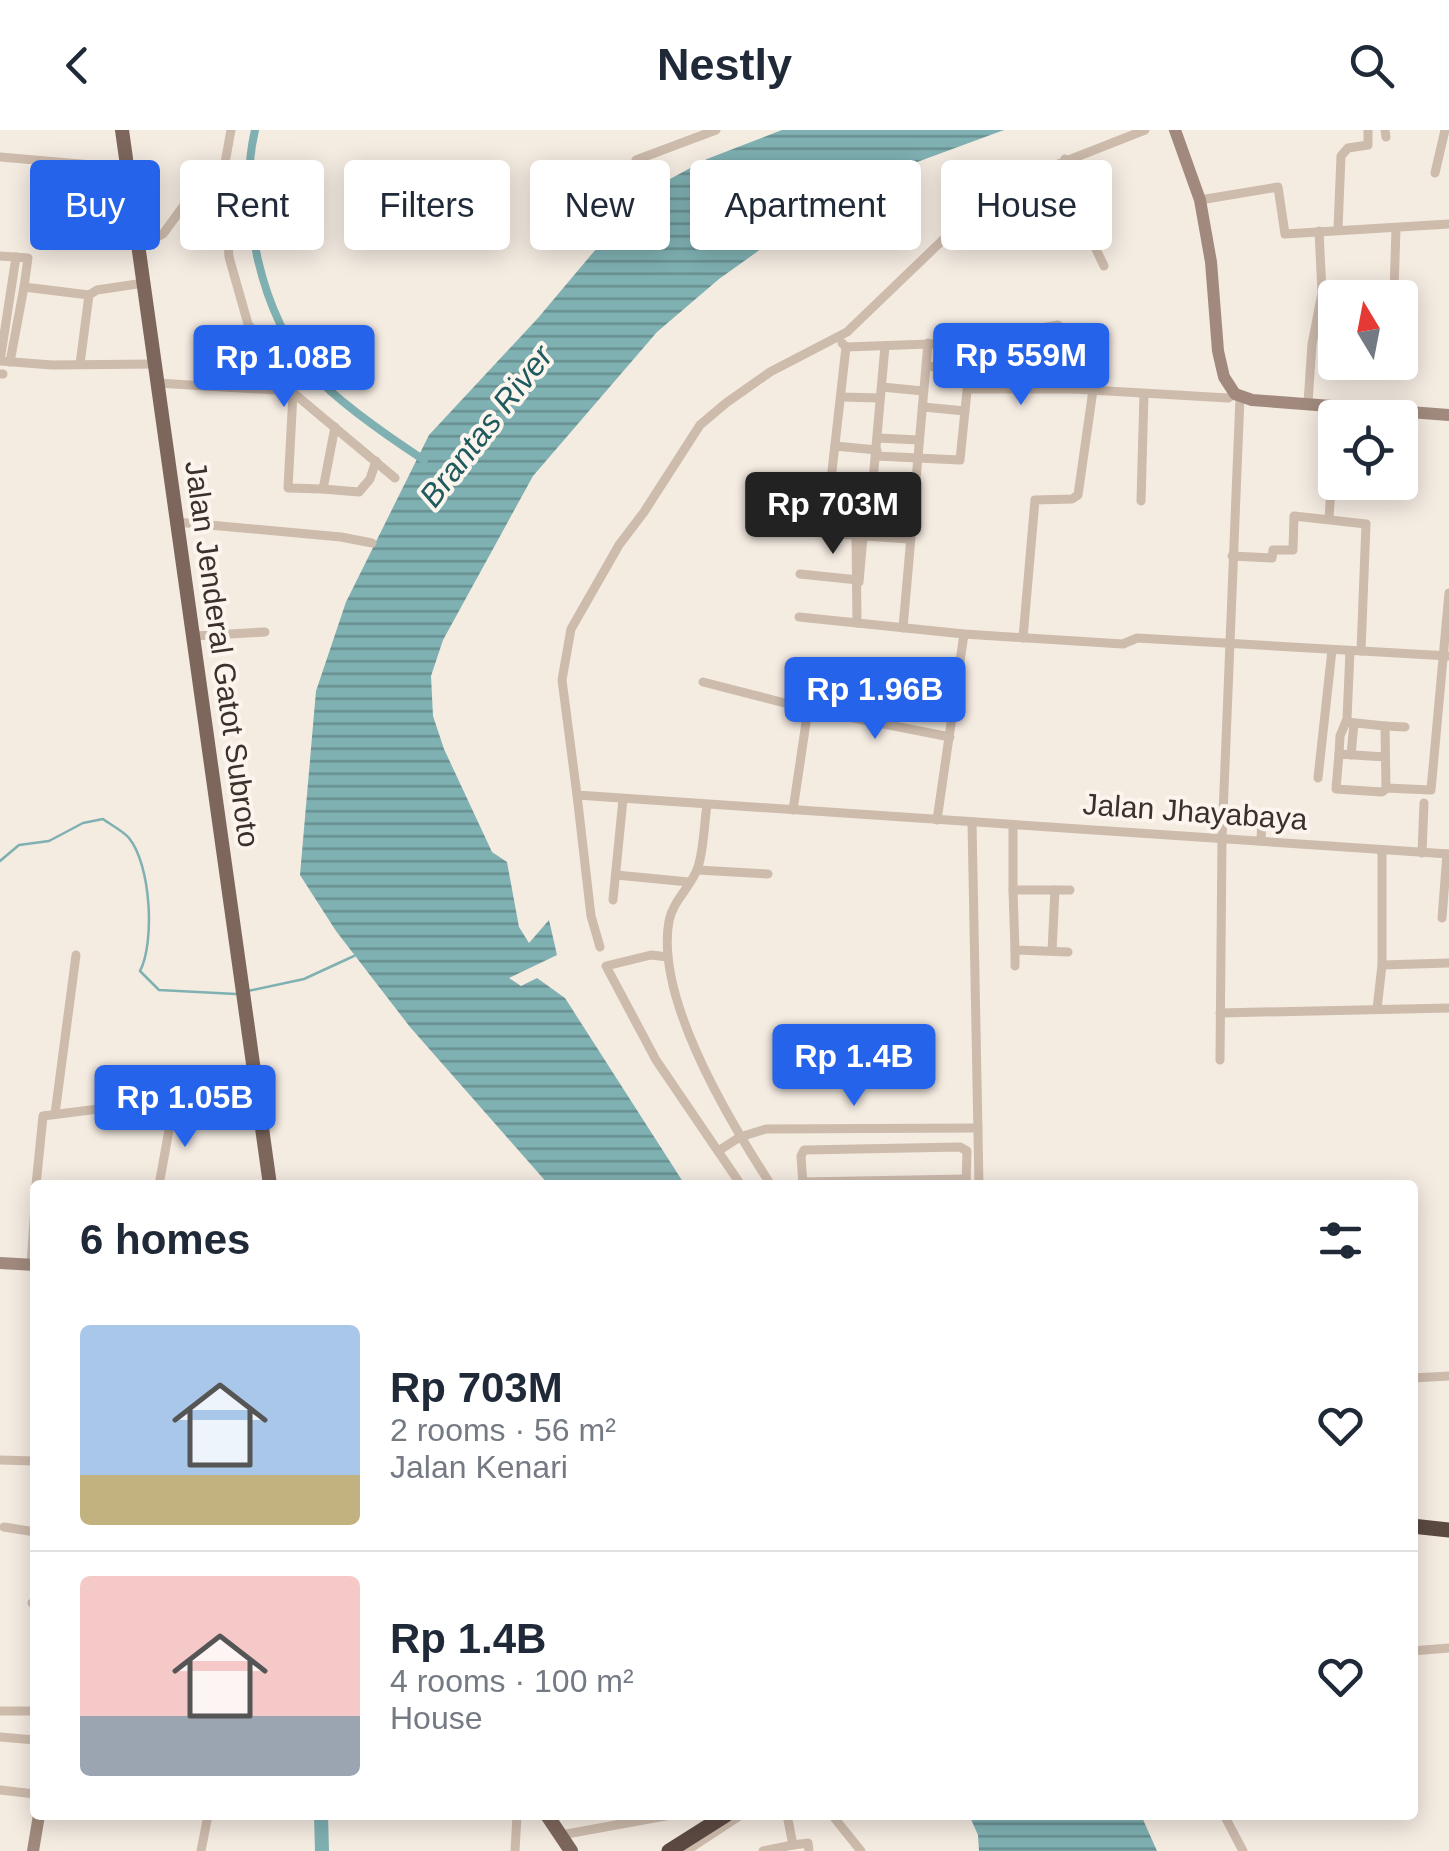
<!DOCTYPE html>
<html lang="en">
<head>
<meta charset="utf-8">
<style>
	:root { --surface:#fff; --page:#f6f6f7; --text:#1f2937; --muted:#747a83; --line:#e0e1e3; --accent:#2563eb }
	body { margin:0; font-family:Helvetica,sans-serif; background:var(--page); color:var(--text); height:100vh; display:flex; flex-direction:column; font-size:38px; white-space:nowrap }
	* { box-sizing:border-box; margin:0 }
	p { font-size:32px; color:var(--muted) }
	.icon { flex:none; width:55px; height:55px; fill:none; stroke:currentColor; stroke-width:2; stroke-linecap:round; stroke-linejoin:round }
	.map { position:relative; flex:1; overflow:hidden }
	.details { position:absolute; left:30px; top:1050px; width:1388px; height:640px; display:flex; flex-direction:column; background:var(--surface); border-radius:10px; box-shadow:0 5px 25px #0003 }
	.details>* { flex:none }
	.hud { position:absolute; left:30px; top:30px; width:1390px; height:90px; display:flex; gap:20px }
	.needle { width:65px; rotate:350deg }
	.fabs { position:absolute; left:1318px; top:150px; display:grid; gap:20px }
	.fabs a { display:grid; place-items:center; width:100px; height:100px; border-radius:10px; background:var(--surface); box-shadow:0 5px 25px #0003; font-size:50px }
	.price { position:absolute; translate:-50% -85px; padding:0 22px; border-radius:10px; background:var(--accent); color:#fff; font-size:32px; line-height:65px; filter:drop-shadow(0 2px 5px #0008) }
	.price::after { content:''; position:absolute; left:50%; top:60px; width:30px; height:22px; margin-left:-15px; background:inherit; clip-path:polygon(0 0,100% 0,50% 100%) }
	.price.on { background:#222; color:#fff }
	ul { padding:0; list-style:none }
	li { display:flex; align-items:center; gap:30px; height:250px; padding:0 50px }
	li+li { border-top:2px solid var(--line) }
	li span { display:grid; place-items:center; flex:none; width:280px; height:200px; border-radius:10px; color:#555 }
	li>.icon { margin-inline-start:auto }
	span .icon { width:120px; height:120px; fill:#fffc; stroke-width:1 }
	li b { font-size:42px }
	h2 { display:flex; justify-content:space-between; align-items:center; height:120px; padding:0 50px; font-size:42px }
	.tag { padding:0 35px; border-radius:10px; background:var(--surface); box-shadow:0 5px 25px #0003; font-size:35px; line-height:90px }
	.tag.on { background:var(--accent); color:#fff }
	header { display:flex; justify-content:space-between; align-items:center; height:130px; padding:0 50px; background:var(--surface); font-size:45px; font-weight:700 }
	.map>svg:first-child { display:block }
</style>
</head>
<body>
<header><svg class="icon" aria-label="back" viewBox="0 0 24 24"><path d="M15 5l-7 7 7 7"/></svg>Nestly<svg class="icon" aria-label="search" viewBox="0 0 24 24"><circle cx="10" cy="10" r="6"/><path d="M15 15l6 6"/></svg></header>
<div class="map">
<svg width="1449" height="1721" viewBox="0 0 1449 1721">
	<defs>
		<pattern id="water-rules" width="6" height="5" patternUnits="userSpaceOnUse" patternTransform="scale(2.5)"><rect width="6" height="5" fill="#7fb0b2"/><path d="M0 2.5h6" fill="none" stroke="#699091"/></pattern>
	</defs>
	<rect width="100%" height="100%" fill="#f4ebe1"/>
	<g fill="url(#water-rules)">
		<path d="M782 0H1004L909 35 836 73 768 114 719 149 657 202 533 346 443 510 431 546 433 586 444 619 492 722 507 732 519 797 529 813 549 790 557 825 509 848 521 856 537 848 565 868 685 1055H549L410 897 336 801 300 745 316 561 346 472 429 305 538 188 628 81 670 49 707 29Z"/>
		<path d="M969 1685H1141L1157 1721H979L978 1705Z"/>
	</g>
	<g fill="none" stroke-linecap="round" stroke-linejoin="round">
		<g stroke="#7fb0b2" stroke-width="2.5">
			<path d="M0 731 19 715 49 711 83 693 103 689C111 695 123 701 129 708 151 735 155 812 140 841L159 860 236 864"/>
			<path d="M248 861 304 849 354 826"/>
		</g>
		<path stroke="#7fb0b2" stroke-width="8" d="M255 0C237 75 261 189 314 245 339 272 392 309 424 330"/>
		<path stroke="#7fb0b2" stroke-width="14" d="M321 1685 322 1721"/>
		<g stroke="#cdbbac" stroke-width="9">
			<path d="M231 0 223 44 229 127 248 194 275 230 282 260"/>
			<path d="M1145 0 1033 44 975 79 847 202 770 242 726 273 700 295 644 382 619 415 571 499 562 550 577 665 1449 724"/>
			<path d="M1385 0 1386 7"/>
			<path d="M0 27 127 38"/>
			<path d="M1065 29 1076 77 1104 136"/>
			<path d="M636 30 716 0"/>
			<path d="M1435 43 1445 0"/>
			<path d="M1200 70 1278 57 1285 104 1449 94"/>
			<path d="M1338 99 1341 26 1348 18 1368 15V0"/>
			<path d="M139 116 163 104 198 56 223 44"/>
			<path d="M0 126 28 128 24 157 89 165"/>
			<path d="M16 127 0 231 52 235 154 234"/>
			<path d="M1394 162 1396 98"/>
			<path d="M846 217 957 213 1058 195 1066 204 1074 259 1228 268 1235 264"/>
			<path d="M10 232 24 157"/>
			<path d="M80 234 89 165 97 160 144 153"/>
			<path d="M0 244H3"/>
			<path d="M157 253 291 261 395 348"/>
			<path d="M882 257 923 261"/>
			<path d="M969 259H1074"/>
			<path d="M293 263 288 358 323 359 335 297"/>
			<path d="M841 267 880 268"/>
			<path d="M1308 273 1312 214 1322 163 1319 101"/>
			<path d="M923 277 965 281"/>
			<path d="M878 308 919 310"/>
			<path d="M835 316 877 320"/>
			<path d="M876 326 960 330 969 241 927 236"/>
			<path d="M323 359 359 362 370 349 376 331"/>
			<path d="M1141 371 1144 264"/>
			<path d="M1329 389 1335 294"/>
			<path d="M176 392 341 407 372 413"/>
			<path d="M808 402 909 409"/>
			<path d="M825 403 846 217 842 213"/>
			<path d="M856 405 857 493"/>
			<path d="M868 406 885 216"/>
			<path d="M1232 426 1272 428 1273 420H1293L1294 386 1366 394 1361 521"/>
			<path d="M800 444 858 450"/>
			<path d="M859 452 863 406"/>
			<path d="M799 487 964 504 1123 514 1137 508 1449 526"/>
			<path d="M903 498 928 213"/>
			<path d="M194 506 265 502"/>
			<path d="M1023 508 1035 370 1072 369 1078 365 1093 260"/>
			<path d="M703 552 808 579 793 680"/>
			<path d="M808 579 950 607"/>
			<path d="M1346 592 1385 596 1386 659 1382 662 1336 659 1339 624 1385 627"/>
			<path d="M1385 596 1405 597"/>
			<path d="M1339 624 1340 606 1347 589 1350 521"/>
			<path d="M1351 625 1354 593"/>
			<path d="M1318 648 1332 520"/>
			<path d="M1386 658 1431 660 1449 463"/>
			<path d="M577 665 591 786 600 817"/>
			<path d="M707 675C704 695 704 718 698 737 692 756 673 770 669 791 655 868 730 992 771 1055"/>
			<path d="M937 690 964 504"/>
			<path d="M972 692 979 1055"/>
			<path d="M1013 695V760"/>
			<path d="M1261 711 1262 687"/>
			<path d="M1422 723 1424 673"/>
			<path d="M698 740 768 744"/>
			<path d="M616 745 689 752"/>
			<path d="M613 770 623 669"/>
			<path d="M1442 788 1447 724"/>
			<path d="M1015 820V836"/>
			<path d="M1052 821 1055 760"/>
			<path d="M1068 822 1015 820 1013 760H1070"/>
			<path d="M668 827 651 825 606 836 656 930 741 1055"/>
			<path d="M1382 835 1449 833"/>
			<path d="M1377 879 1382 835V721"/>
			<path d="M1220 883 1449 878"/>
			<path d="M1220 930 1222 709 1240 267"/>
			<path d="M55 984 76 825"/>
			<path d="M718 1021 740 1007 766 999 978 998"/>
			<path d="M802 1052 966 1049"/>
			<path d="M36 1055 43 986 114 977 259 976"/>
			<path d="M159 1055 173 978"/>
			<path d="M803 1055 801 1026 804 1020 960 1017 967 1021 966 1055"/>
			<path d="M31 1135 35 1076"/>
			<path d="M1412 1248 1449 1246"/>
			<path d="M0 1330 35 1331"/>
			<path d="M4 1397 35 1402"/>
			<path d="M32 1473 35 1474"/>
			<path d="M1412 1521 1449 1518"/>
			<path d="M0 1581H35"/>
			<path d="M0 1607 35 1610"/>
			<path d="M0 1660 35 1664"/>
			<path d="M832 1685 861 1721"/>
			<path d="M1224 1685 1243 1721"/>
			<path d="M561 1705 671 1685"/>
			<path d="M793 1715 808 1713 809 1721"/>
			<path d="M201 1721 208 1685"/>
			<path d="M515 1721 517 1685"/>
			<path d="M686 1721 741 1685"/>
			<path d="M763 1721 793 1715 787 1685"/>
		</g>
		<g stroke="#a18a7d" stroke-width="12">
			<path d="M1175 0 1200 70 1211 132 1218 221 1224 247 1235 264 1252 270 1449 285"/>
			<path d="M0 1133 35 1135"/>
			<path d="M33 1721 39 1685"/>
		</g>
		<g stroke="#7d675c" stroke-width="14">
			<path d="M122 0 270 1055"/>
			<path d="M547 1685 571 1721"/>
		</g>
		<g stroke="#5c4a42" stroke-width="15">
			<path d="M1412 1396 1449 1400"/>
			<path d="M669 1721 726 1685"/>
		</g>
	</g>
	<g text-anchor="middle" stroke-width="8" stroke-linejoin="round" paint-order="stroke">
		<g font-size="30" fill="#3b302b" stroke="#fbf5ee">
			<text transform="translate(222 524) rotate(82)" y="10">Jalan Jenderal Gatot Subroto</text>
			<text transform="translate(1195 682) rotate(4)" y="10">Jalan Jhayabaya</text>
		</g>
		<g font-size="32" font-style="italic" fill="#1f5a5e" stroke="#fbf5ee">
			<text transform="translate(486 296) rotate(-52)" y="11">Brantas River</text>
		</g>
	</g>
</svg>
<div class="fabs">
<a><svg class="needle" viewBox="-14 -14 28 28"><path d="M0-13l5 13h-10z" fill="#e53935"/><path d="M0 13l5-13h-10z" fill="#747a83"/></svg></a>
<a><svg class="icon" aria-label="locate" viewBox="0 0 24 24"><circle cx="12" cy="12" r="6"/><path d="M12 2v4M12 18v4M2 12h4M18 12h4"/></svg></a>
</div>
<b class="price" style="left:1021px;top:278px">Rp 559M</b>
<b class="price" style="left:284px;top:280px">Rp 1.08B</b>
<b class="price on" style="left:833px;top:427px">Rp 703M</b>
<b class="price" style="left:875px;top:612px">Rp 1.96B</b>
<b class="price" style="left:854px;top:979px">Rp 1.4B</b>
<b class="price" style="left:185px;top:1020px">Rp 1.05B</b>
<div class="hud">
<a class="tag on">Buy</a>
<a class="tag">Rent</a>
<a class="tag">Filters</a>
<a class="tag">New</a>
<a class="tag">Apartment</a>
<a class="tag">House</a>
</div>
<section class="details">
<h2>6 homes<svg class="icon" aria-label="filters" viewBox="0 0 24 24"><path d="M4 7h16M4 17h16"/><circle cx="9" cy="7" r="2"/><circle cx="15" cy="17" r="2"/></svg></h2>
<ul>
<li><span style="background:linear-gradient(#a9c7e8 75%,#c2b280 0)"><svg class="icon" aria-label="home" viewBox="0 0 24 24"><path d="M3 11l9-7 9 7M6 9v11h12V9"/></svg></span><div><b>Rp 703M</b><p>2 rooms · 56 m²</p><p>Jalan Kenari</p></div><svg class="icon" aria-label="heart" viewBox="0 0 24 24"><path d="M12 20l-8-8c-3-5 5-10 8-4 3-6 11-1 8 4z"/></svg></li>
<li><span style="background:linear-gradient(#f6c9c9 70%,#9aa5b1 0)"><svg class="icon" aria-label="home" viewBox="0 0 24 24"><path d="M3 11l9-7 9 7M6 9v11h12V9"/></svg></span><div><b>Rp 1.4B</b><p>4 rooms · 100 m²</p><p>House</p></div><svg class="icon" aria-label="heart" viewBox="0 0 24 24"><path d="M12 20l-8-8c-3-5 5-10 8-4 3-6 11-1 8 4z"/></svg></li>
</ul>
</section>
</div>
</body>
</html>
